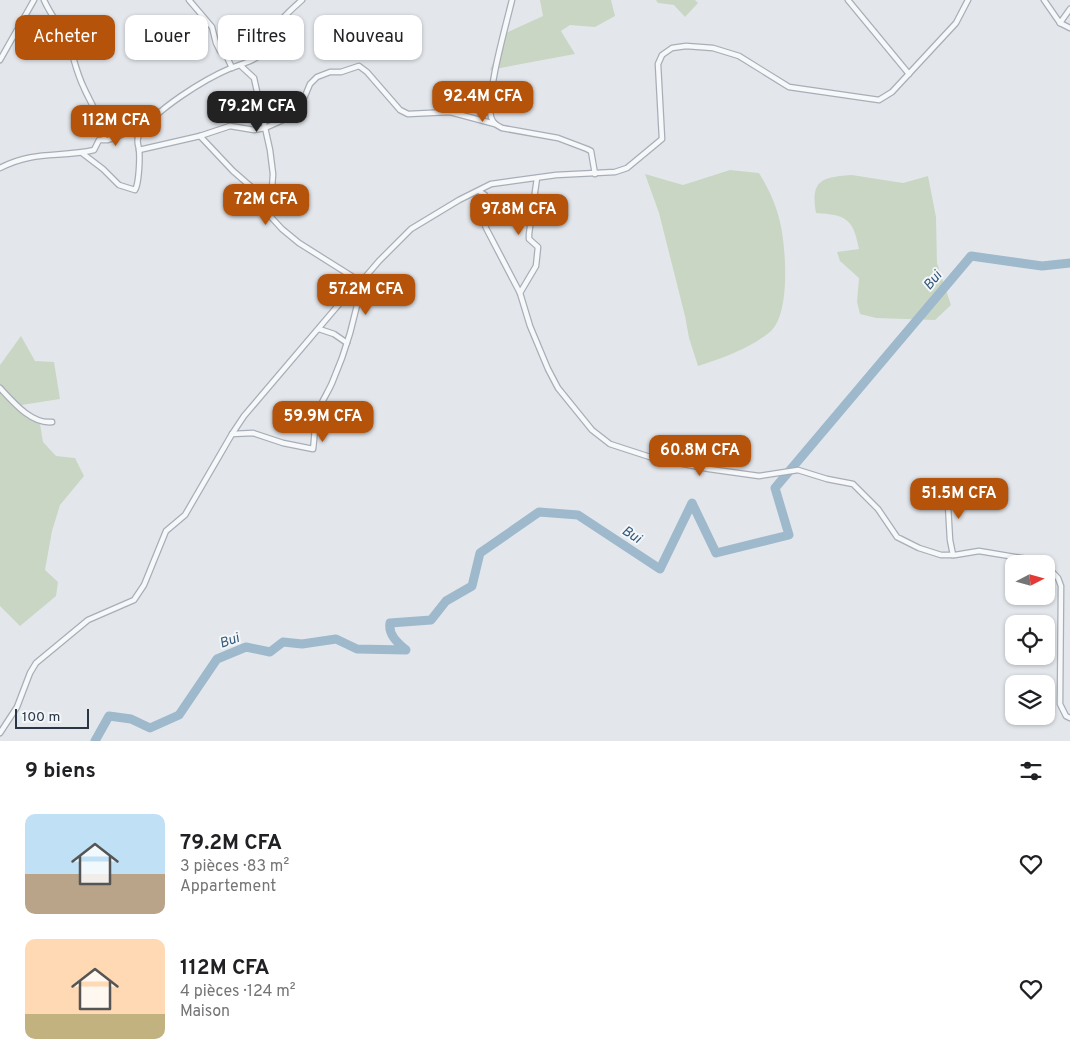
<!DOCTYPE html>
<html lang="fr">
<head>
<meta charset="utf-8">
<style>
	:root { --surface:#fff; --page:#f2f2f2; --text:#202124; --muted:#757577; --accent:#b45309 }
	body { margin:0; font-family:Overpass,sans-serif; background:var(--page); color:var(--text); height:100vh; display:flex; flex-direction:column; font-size:19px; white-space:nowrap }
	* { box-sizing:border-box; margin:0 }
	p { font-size:16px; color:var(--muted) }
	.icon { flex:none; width:28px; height:28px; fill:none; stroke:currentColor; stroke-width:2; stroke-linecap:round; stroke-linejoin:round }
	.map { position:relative; height:741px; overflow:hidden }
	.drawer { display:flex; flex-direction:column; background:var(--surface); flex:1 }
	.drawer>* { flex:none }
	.guide { position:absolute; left:15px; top:15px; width:500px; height:45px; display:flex; gap:10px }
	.needle { width:32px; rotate:84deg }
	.fabs { position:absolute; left:1005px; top:555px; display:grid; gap:10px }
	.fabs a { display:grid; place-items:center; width:50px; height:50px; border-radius:10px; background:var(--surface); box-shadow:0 1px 4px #0004; font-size:25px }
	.scale { position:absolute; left:15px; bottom:12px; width:74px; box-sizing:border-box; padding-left:5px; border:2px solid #2a3645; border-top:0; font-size:14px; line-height:18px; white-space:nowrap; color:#2a3645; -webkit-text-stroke:4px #f3f6f9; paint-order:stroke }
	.price { position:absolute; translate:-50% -42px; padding:0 11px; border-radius:10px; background:var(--accent); color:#fff; font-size:16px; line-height:32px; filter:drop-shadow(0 1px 2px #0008) }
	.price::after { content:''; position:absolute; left:50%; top:30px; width:15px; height:11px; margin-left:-8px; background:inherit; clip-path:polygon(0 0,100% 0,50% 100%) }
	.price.current { background:#222; color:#fff }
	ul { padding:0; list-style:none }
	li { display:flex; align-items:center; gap:15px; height:125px; padding:0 25px }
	li span { display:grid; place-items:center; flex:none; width:140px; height:100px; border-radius:10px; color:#555 }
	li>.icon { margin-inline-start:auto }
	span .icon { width:60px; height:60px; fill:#fffc; stroke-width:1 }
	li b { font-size:21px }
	h2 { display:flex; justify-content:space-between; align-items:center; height:60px; padding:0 25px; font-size:21px }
	.chip { padding:0 18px; border-radius:10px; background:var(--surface); box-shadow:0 1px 4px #0004; font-size:18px; line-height:45px }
	.chip.current { background:var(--accent); color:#fff }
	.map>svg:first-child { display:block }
</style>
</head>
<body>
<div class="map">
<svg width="1070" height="741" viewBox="0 0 1070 741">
	<rect width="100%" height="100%" fill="#e3e7ec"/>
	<g fill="#cad6c4">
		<path d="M540 0H611L615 16 595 27 570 25 561 31 575 54 490 70 506 33 543 16Z"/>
		<path d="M656 0H695L698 3 685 17 674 5 658 3Z"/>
		<path d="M730 170 759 173C768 188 776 204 780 222 786 247 791 314 770 332 749 349 723 358 698 366L689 338 685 316 659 213 645 174 683 185Z"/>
		<path d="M852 175 903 183 928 176 936 217 937 263 951 305 935 320 876 318 860 314 857 302 859 278 840 261 837 252 859 249C853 218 846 215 816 213 810 180 822 177 852 175Z"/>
		<path d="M21 336 35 361 54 362 60 399 15 406 40 424 43 442 56 456 75 458 84 476 60 505 52 531 45 570 58 582 56 596 20 626 0 606V365Z"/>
	</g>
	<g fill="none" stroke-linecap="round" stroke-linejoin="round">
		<path stroke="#9eb8cc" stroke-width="9" d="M95 741 109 716 131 719 150 728 179 715 217 659 246 647 270 652 283 642 302 644 336 639 357 649 406 650C398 643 388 635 390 623L431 620 446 601 472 586 480 553 539 512 578 515 660 569 692 503 716 553 789 535 775 488 971 256 1042 266 1070 263"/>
		<defs>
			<g id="street">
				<path d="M44 0C51 16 62 28 69 44 74 59 77 74 84 88 90 102 105 125 104 139"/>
				<path d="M189 0 212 27 216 43 220 51 227 57 232 68"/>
				<path d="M512 0C506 25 486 95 491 117 493 123 496 125 502 128L558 138 587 149 591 151 595 174"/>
				<path d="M848 0 909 74"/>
				<path d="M1044 0 1060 23 1070 28"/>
				<path d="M1060 23 1070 9"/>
				<path d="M0 60 34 0"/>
				<path d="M241 66 254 78 270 150 273 174 272 189 263 203"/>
				<path d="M200 136 233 171 256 191 271 217 282 229 299 243 361 282C356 317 346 351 332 383 328 392 322 401 318 411 314 423 315 436 313 449L283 443 253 433 232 434"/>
				<path d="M139 150 200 136 230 126 254 130 265 128 283 120 294 112 302 103 310 84 317 77 330 72H341L359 66 367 72 400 110 408 114 450 112 495 124"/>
				<path d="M82 153 103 169 119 185 135 190C139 184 140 158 139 149 138 144 136 140 139 135 154 110 205 79 231 68 243 64 255 60 265 52 272 47 270 38 273 31 280 19 292 9 302 0"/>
				<path d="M0 168C35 150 59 158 94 150L99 140H108L131 131 138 136"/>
				<path d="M479 191 485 195 487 210 483 218 486 228 520 293 530 326 548 369 558 388 592 430 610 444 653 458 709 469 759 476 798 470 827 479 853 484 878 509 897 537 919 548 941 555H955L979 551 1039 561 1045 564"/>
				<path d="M520 293 536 266 538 247 529 239V234L537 178"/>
				<path d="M319 329 334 334 347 343"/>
				<path d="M0 388C13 402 31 424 52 422"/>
				<path d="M947 488 950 540 953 555"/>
				<path d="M1046 565 1058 578 1061 586 1060 704 1066 716 1070 718"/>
				<path d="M0 733 17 707 30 673 36 663 88 620 134 600 144 585 166 531 185 515 232 434 244 416 346 296 361 282 379 261 411 229 459 200 491 184 556 175 615 172 627 168 662 139 658 64 662 55 672 48 686 46 713 48 739 56 789 87 879 100 892 92 956 23 968 0"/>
			</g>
		</defs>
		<use href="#street" stroke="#a8aeb7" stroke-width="7"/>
		<use href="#street" stroke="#f6f8fa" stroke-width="4.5"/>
	</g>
	<g text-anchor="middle" stroke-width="4" stroke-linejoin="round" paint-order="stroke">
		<g font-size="14" font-style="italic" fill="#33587a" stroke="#f3f6f9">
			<text transform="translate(932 280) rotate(-50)" y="5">Bui</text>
			<text transform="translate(632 534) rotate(33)" y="5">Bui</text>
			<text transform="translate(229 640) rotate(-19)" y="5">Bui</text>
		</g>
	</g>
</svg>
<div class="fabs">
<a><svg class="needle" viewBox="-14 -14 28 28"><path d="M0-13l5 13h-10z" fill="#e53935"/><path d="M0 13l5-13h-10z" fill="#757577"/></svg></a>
<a><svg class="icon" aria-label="locate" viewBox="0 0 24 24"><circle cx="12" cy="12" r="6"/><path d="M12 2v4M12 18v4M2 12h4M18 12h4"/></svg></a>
<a><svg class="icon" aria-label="layers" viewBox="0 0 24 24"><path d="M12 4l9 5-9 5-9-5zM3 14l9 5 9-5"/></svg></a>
</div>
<div class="scale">100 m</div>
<b class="price" style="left:483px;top:123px">92.4M CFA</b>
<b class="price current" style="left:257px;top:133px">79.2M CFA</b>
<b class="price" style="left:116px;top:147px">112M CFA</b>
<b class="price" style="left:266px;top:226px">72M CFA</b>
<b class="price" style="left:519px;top:236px">97.8M CFA</b>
<b class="price" style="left:366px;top:316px">57.2M CFA</b>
<b class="price" style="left:323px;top:443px">59.9M CFA</b>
<b class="price" style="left:700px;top:477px">60.8M CFA</b>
<b class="price" style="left:959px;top:520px">51.5M CFA</b>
<div class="guide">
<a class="chip current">Acheter</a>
<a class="chip">Louer</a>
<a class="chip">Filtres</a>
<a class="chip">Nouveau</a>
</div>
</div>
<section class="drawer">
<h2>9 biens<svg class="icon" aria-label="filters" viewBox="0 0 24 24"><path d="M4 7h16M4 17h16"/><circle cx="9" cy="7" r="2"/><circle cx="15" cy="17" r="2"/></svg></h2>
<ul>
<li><span style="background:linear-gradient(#bfe0f5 60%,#b9a48a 0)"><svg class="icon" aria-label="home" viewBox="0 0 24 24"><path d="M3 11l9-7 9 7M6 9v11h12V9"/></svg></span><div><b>79.2M CFA</b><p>3 pièces · 83 m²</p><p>Appartement</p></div><svg class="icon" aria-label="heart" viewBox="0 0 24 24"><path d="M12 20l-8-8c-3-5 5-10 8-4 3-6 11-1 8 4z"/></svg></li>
<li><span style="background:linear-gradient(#ffd9b3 75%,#c2b280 0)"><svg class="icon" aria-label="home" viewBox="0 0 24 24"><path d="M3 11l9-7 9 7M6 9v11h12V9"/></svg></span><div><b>112M CFA</b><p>4 pièces · 124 m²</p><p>Maison</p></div><svg class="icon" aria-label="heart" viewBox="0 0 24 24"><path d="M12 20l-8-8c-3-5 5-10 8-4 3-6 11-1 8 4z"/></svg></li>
</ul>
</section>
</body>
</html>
